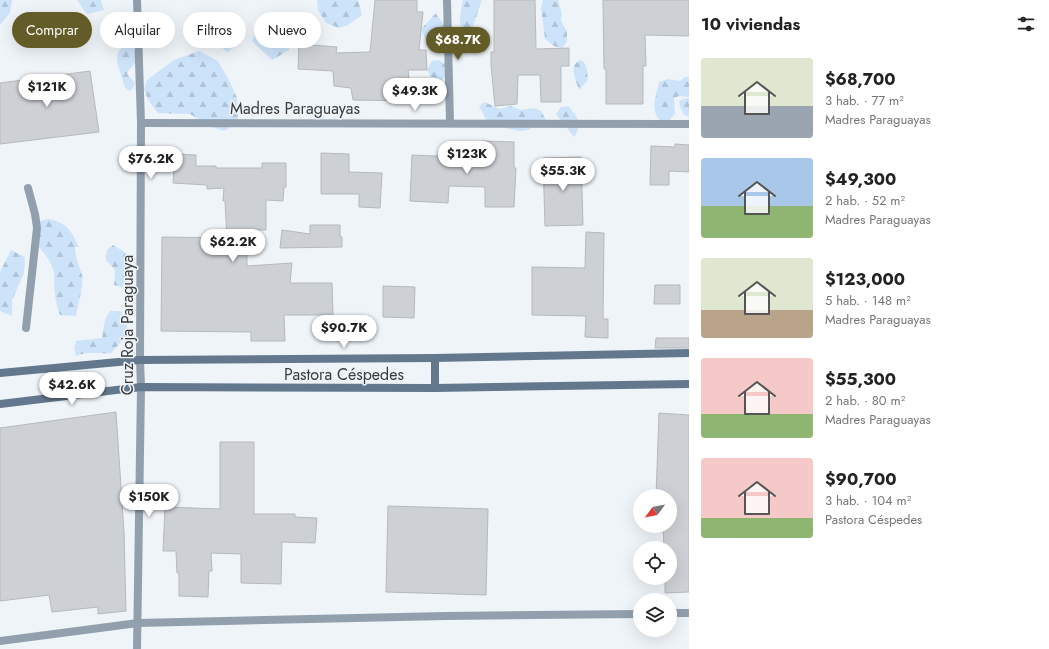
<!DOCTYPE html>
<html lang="es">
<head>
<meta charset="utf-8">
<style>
	:root { --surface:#fff; --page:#f2f2f2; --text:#222; --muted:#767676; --accent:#645c28 }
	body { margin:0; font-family:Jost,sans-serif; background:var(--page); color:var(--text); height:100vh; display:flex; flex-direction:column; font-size:15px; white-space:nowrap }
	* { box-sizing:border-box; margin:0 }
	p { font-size:13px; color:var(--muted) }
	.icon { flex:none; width:22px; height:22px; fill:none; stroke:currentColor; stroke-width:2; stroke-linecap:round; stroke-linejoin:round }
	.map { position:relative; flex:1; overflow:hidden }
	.drawer { display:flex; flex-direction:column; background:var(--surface); width:360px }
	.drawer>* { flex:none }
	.hud { position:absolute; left:12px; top:12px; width:380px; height:36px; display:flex; gap:8px }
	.needle { width:26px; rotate:238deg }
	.controls { position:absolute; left:633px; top:489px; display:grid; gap:8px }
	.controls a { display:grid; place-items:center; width:44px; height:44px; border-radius:50%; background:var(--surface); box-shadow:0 4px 16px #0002; font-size:20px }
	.price { position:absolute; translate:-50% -34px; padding:0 9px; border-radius:14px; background:#fff; color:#222; font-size:13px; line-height:26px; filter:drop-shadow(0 1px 2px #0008) }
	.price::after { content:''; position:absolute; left:50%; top:24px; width:12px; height:9px; margin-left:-6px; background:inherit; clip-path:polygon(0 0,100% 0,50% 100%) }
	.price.current { background:var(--accent); color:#fff }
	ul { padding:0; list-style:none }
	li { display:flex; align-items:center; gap:12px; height:100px; padding:0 12px }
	li span { display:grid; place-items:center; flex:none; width:112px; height:80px; border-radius:4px; color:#555 }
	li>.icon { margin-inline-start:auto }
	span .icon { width:48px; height:48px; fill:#fffc; stroke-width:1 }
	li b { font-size:17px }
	h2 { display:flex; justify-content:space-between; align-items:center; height:48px; padding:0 12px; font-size:17px }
	.tag { padding:0 14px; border-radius:18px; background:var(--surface); box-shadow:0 4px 16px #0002; font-size:14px; line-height:36px }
	.tag.current { background:var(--accent); color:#fff }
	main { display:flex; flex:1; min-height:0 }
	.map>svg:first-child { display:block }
</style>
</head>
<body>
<main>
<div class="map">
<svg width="689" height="649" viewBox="0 0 689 649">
	<defs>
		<pattern id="forest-firs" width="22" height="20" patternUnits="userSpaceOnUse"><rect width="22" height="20" fill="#cde3fa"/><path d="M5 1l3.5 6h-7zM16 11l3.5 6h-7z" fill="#b1c4d7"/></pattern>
	</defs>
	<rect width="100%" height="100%" fill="#eff4f8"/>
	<g fill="url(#forest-firs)">
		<path d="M0 0H12L10 13 0 25Z"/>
		<path d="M77 0H101L104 10 87 14Z"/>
		<path d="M317 0H358L362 15 348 25 339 28 326 23 318 10Z"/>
		<path d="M463 0H482L473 26 468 35C466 33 464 32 462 30 458 23 461 8 463 0Z"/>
		<path d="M543 0H558L562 14 561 19 563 25 567 31V42L562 48 554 46 545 39 541 8Z"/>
		<path d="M436 13 449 32 446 45 441 48 426 41 421 29Z"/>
		<path d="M279 21 288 39 289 50 272 60 252 41 259 26Z"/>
		<path d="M224 22 238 26 240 44 227 52 214 41 217 27Z"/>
		<path d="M128 44 133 47 138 58C135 66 130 67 127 74L135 83 133 88 129 91C123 86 124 85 122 78 118 64 111 52 128 44Z"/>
		<path d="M199 51 218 61 230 82 237 98 238 123 224 131 212 127 190 114 158 113 148 100 144 89 147 80 174 60Z"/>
		<path d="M439 60 446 65 447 76 437 83 436 79 430 76 427 70 432 61Z"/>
		<path d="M581 60C588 64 587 73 588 80L579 90C577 83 570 70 576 63 577 62 579 61 581 60Z"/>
		<path d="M685 77H689V97L679 96 674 98 675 113 670 120 662 122C649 110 656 98 659 82L668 79 680 81Z"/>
		<path d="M687 98 689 99V117L684 115 680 107 679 101Z"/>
		<path d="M485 102 499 109 511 106 521 110 534 108 541 111 546 120 528 130 520 131 489 125 479 106Z"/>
		<path d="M568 106C578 117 583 124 574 137L556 114 561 107Z"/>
		<path d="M49 219C68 223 71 231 79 247H75C75 257 79 265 82 275 84 287 78 303 76 316L60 315C56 305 55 295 54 284 54 279 55 274 53 269 50 259 42 251 36 243L37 222Z"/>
		<path d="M113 245 123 251 132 261 126 281 122 287 114 285 115 270 106 260 107 250Z"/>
		<path d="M11 250 25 257 24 273 12 300V316L0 311V272Z"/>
		<path d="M110 311H120C134 328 124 339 111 353 99 354 87 351 76 356L74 349 76 341 102 338 105 320Z"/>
	</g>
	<g fill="#cdd1d6" stroke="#b5b9be">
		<path d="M375 0H417V12H423L419 50H426L427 70H408L412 101 353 100 351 88 334 86 333 71 298 69 299 44 337 47 336 53 370 52Z"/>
		<path d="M494 0H535L536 49 569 48V66H561V102H541L540 75H518L517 104 495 106 491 65V52H494Z"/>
		<path d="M603 0H689V36L645 35 646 66H643V104H606V69H604Z"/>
		<path d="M90 71 99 132 0 144V83Z"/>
		<path d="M482 141 514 142V168H516L514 207H485V187L449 186 448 203 410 201 412 155 481 158Z"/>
		<path d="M675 144 689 145V172L669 171V185H650L651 146 675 147Z"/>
		<path d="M321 153 349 154V172L382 173 380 208 359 207V194H321Z"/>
		<path d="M175 154 196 155V166H216V168H262V163H286V187H284L283 201 266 200V230H247V266L292 263 290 283H332L333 315H284L285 341H251V332L161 331 162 237 227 238 225 201H223L224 188 207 189V185L173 183Z"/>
		<path d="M581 157 583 225 545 226 543 158Z"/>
		<path d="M310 225H340V237H342V247L280 248 282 230 310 234Z"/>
		<path d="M586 232 604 233 603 319H608V338L585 337 586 316 532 315V267L585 268Z"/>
		<path d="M655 285H680V304H654Z"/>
		<path d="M383 286 415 287 414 318 383 317Z"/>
		<path d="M656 338H689V348H655Z"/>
		<path d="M116 412 124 532 126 611 98 614V607L52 612 49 595 0 601V428Z"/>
		<path d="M659 413 689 415V592L665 593V578H670V548H664L663 526H670V496H656Z"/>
		<path d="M220 442H254V514H295V517L317 518 315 543 282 542 281 584 241 583V554L211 553 212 571H209L208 597 179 596V573H177L176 551H163L165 507 220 509Z"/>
		<path d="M388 506 488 509 486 595 386 592Z"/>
	</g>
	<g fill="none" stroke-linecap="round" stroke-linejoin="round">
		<path stroke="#92a0ae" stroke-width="8" d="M26 328 37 228 35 214 28 188"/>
		<g stroke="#92a0ae" stroke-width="8">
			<path d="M447 0 450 122"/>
			<path d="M141 123 689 124"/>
			<path d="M670 613H689"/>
			<path d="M0 641 138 623 446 616 640 614"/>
			<path d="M137 649 141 387 140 360 141 123 137 0"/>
		</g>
		<g stroke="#64788d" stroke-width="8">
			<path d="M435 358V388"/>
			<path d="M0 373 140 360 435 358 689 353"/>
			<path d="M0 404 141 387 435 388 689 384"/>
		</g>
	</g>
	<g text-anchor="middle" stroke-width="3" stroke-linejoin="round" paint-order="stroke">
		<g font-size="16" fill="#393b3d" stroke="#eff4f8">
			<text x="295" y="114">Madres Paraguayas</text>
			<text transform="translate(127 325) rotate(-90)" y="6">Cruz Roja Paraguaya</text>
			<text x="344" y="380">Pastora Céspedes</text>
		</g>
	</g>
</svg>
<div class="controls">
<a><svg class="needle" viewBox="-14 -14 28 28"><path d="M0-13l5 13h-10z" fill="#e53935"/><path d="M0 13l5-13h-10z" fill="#767676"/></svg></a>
<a><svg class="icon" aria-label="locate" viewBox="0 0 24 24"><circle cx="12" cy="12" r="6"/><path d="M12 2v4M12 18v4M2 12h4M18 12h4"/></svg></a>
<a><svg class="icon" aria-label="layers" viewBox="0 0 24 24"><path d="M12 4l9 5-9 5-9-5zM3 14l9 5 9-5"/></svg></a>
</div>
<b class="price current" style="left:458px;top:61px">$68.7K</b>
<b class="price" style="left:47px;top:108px">$121K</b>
<b class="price" style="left:415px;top:112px">$49.3K</b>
<b class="price" style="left:467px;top:175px">$123K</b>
<b class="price" style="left:151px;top:180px">$76.2K</b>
<b class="price" style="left:563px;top:192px">$55.3K</b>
<b class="price" style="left:233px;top:263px">$62.2K</b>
<b class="price" style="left:344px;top:349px">$90.7K</b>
<b class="price" style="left:72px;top:406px">$42.6K</b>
<b class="price" style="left:149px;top:518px">$150K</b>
<div class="hud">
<a class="tag current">Comprar</a>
<a class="tag">Alquilar</a>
<a class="tag">Filtros</a>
<a class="tag">Nuevo</a>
</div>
</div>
<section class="drawer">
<h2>10 viviendas<svg class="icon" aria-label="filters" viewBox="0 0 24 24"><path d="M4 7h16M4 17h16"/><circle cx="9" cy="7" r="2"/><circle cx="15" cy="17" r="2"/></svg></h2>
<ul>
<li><span style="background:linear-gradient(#dfe7d0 60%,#9aa5b1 0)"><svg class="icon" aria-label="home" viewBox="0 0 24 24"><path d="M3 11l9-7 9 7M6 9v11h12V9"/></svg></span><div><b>$68,700</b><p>3 hab. · 77 m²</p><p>Madres Paraguayas</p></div></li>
<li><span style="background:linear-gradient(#a9c7e8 60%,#8fb573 0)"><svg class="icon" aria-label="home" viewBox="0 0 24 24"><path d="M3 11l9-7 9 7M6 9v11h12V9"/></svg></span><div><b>$49,300</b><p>2 hab. · 52 m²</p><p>Madres Paraguayas</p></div></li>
<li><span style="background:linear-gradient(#dfe7d0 65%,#b9a48a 0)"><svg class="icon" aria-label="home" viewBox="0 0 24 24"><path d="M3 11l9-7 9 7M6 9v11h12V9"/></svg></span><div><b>$123,000</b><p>5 hab. · 148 m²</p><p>Madres Paraguayas</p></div></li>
<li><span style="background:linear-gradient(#f6c9c9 70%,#8fb573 0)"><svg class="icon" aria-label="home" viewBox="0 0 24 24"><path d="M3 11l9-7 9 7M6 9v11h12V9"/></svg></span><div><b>$55,300</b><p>2 hab. · 80 m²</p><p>Madres Paraguayas</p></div></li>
<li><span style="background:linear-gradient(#f6c9c9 75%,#8fb573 0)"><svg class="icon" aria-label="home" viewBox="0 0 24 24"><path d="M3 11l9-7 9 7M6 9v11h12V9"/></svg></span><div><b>$90,700</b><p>3 hab. · 104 m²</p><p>Pastora Céspedes</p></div></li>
</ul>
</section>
</main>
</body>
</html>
